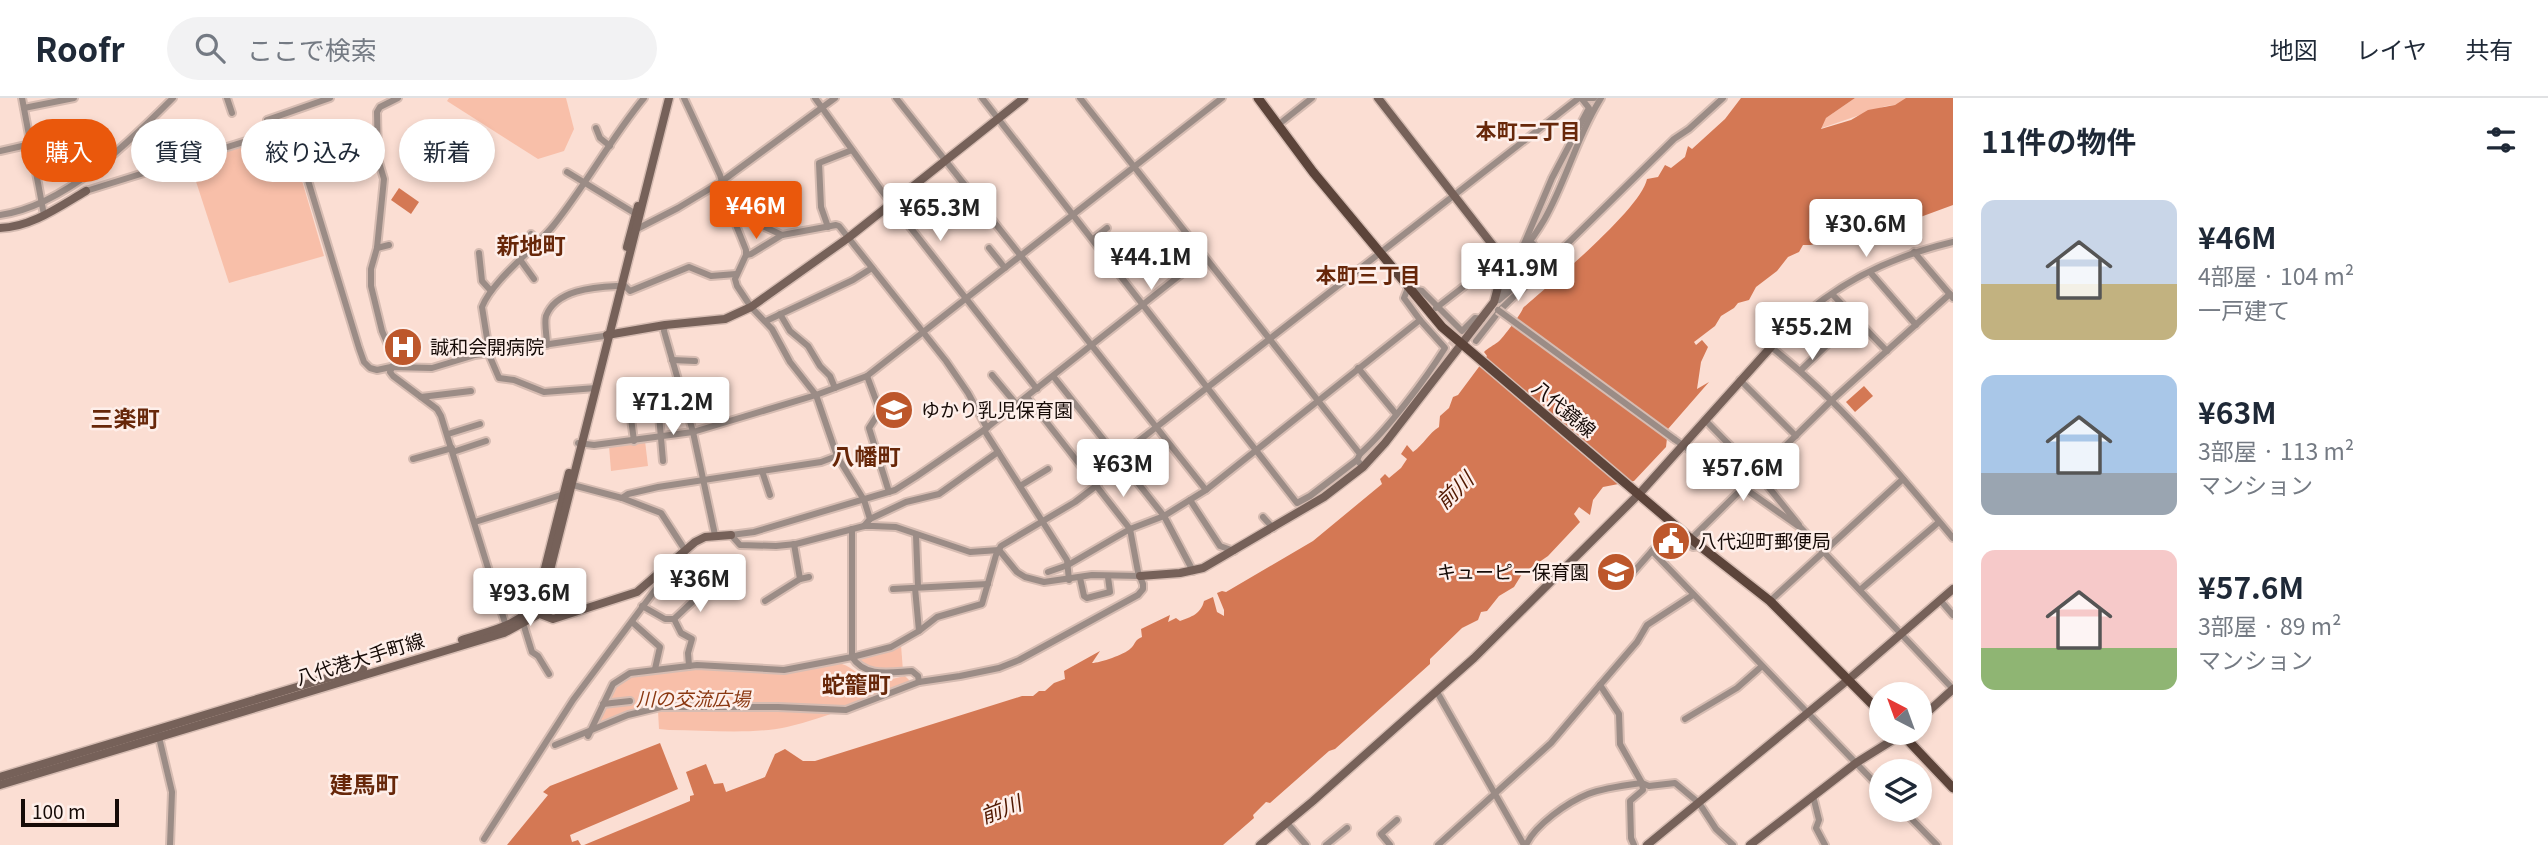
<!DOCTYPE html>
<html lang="ja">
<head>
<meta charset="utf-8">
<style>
	:root { --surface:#fff; --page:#f2f2f3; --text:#1f2937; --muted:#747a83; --line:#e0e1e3; --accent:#ea580c }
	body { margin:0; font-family:Georgia,"Noto Sans JP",serif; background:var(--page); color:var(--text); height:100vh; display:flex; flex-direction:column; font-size:26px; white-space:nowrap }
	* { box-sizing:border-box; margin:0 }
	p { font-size:23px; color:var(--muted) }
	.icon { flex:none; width:38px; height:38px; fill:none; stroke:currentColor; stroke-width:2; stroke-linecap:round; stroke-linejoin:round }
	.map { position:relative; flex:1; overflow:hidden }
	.side { display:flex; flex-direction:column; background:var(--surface); width:595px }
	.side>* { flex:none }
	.top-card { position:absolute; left:21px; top:21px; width:665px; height:63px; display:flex; gap:14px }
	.needle { width:46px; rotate:319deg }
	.fabs { position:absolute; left:1869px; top:584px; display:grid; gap:14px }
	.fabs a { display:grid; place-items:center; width:63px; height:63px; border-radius:50%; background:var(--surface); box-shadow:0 4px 10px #0003; font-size:35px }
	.scale { position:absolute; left:21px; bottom:18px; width:98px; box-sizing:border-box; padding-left:7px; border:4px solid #160b07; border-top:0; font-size:19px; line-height:24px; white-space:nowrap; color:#160b07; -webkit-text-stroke:5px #feefea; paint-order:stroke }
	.price { position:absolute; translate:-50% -60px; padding:0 16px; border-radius:7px; background:#fff; color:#222; font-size:23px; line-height:46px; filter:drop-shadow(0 2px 4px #0008) }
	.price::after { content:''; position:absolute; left:50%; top:42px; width:21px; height:16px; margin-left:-10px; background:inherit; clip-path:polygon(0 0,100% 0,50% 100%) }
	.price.on { background:var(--accent); color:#fff }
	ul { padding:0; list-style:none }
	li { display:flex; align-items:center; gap:21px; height:175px; padding:0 28px }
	li span { display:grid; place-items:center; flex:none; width:196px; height:140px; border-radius:14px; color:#555 }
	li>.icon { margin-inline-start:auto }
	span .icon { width:84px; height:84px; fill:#fffc; stroke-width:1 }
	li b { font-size:30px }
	h2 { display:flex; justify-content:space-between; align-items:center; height:84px; padding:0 28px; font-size:30px }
	.pill { padding:0 24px; border-radius:32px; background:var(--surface); box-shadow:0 4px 10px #0003; font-size:24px; line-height:63px }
	.pill.on { background:var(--accent); color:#fff }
	header { display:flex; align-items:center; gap:42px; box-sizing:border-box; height:98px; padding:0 35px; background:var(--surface); border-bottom:2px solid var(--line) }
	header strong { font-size:33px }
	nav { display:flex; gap:38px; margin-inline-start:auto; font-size:24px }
	.search { width:490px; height:63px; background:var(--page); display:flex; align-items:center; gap:18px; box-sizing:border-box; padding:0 24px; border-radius:38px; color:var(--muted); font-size:26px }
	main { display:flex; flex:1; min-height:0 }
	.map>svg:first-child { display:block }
</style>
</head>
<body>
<header>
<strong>Roofr</strong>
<div class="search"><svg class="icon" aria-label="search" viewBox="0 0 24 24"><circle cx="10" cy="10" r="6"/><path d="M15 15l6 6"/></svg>ここで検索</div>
<nav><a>地図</a><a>レイヤ</a><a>共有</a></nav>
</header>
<main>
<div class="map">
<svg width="1953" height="747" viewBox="0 0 1953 747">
	<rect width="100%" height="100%" fill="#fbded3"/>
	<g fill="#f8bfa9">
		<path d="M449 0H566L574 31 564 53 538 61 447 3Z"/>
		<path d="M1855 0H1953L1886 8 1819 31 1826 20Z"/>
		<path d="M276 39 285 42 294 55 324 158 229 185 190 65Z"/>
		<path d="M645 343 648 368 611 373 609 348Z"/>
		<path d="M901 547 903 573 875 574 852 559Z"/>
		<path d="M838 565C849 567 855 574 864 579 877 586 891 581 905 578L909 582 908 586C868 602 829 619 787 629 749 637 707 632 669 632L659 631 658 613 604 627 599 623 613 591 629 578 700 569 788 574Z"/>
	</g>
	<g fill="#d47854">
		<path d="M1741 0H1855L1826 20 1821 31 1851 22 1868 12 1895 7 1906 0H1953V107L1915 121 1910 126 1903 122 1850 139 1834 140 1811 147H1803L1799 154 1788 159 1777 173 1756 189 1749 202 1738 205 1734 210 1721 218 1715 228 1694 244 1696 247 1702 242 1708 249 1701 264 1697 291 1709 284 1668 331 1666 349 1634 383 1603 389 1593 402 1590 417 1579 409 1574 416 1580 424 1548 458 1522 476 1514 489 1499 498 1487 513 1481 514 1478 522 1462 530 1430 561V566L1335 651 1329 653 1270 705 1266 704 1253 717 1254 720 1223 747H584L690 703V698L694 697 686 674 706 666 714 686 723 685 726 694 765 679 775 656 785 651 803 663H815L1022 598H1033L1039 593H1045L1054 585 1065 581 1064 573 1100 553 1092 565C1100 565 1125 556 1130 551 1136 546 1134 542 1142 539L1141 531 1170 517 1168 524 1176 520 1180 523C1191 519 1201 516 1204 503L1213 499 1217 514 1224 518V512L1217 495 1222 493 1226 494 1313 443 1382 386 1380 381 1385 376 1389 380 1401 370 1407 361 1401 356 1407 347 1413 354C1424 346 1429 335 1439 329L1440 318 1449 310 1453 299 1458 297 1487 258 1484 254C1489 249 1493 248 1498 244 1502 241 1522 215 1523 210 1550 186 1641 111 1647 81L1658 79 1665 67 1671 70 1685 59 1688 48 1692 51 1725 21Z"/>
		<path d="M399 90 419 104 411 116 391 102Z"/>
		<path d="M1864 288 1873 298 1855 314 1846 304Z"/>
		<path d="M660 645 678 691 570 737 572 744 578 742 581 747H507L548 697 543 694 550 688Z"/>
	</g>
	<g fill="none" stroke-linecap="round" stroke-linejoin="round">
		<path stroke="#d9beb4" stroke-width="6" stroke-dasharray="6 3" stroke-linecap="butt" d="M1450 247 1460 236"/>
		<defs>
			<g id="street">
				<path d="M22 0 44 117"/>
				<path d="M227 0 232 15"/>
				<path d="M398 0 380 9 377 14 378 61 384 81 377 150 371 171V188L382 233 395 263 390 274 393 278 437 311 441 318 506 528"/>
				<path d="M684 0 720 77 732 117 746 152V157L735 181 737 188 751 209 772 231 790 264 816 297 837 358 864 402 870 421 864 428"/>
				<path d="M815 0 881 92 1037 291"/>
				<path d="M896 0 1206 392"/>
				<path d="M982 0 1297 405 1310 398 1357 362"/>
				<path d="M1080 0 1360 356 1357 362 1363 369"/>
				<path d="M1583 0H1594"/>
				<path d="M24 10 74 0"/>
				<path d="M1278 27 1312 0"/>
				<path d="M596 30 600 40 610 48"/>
				<path d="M272 33 267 22 330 0"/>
				<path d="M32 51 78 43"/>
				<path d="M0 53 31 46"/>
				<path d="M567 74 636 116"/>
				<path d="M86 93 285 31 289 32 296 43 359 250 364 264 370 270 377 272 391 269 432 270 475 257 604 238"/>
				<path d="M0 117C65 108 128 45 173 0"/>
				<path d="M732 117 750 122 782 137"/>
				<path d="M828 129 821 109 819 65 852 52"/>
				<path d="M633 133 678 110 721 84 835 0"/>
				<path d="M531 136 540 145"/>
				<path d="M1093 141 1107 130"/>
				<path d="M1953 144C1907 155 1862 173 1824 201 1805 215 1788 233 1771 249 1840 303 1897 373 1953 440"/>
				<path d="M1524 146 1552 80 1589 10 1581 0"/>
				<path d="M377 150 389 147"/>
				<path d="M989 150 1005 170"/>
				<path d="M1914 154 1953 200"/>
				<path d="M479 155 482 183 491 193"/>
				<path d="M746 157 751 156 782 137 836 127 839 128 946 263 968 295 987 330"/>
				<path d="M521 163 534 181"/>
				<path d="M1504 170C1560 124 1565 58 1601 0"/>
				<path d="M1870 174 1916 227"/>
				<path d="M623 186 630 193 689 169 711 178 736 176"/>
				<path d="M1832 196 1887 253"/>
				<path d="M1497 201 1522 167 1533 146"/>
				<path d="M1499 202 1524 181"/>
				<path d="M1436 210 1502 159"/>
				<path d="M780 216 790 233 808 248 820 268 830 278 835 290"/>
				<path d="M766 223 853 182 872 170"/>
				<path d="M665 227 664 233 693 334 715 437"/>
				<path d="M1476 243 1501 211 1674 41 1689 31 1723 0"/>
				<path d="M547 247C547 238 544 226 546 218 556 192 593 189 617 188"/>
				<path d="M672 262 695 263"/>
				<path d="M1358 270 1396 316"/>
				<path d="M1801 272 1828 246 1853 217"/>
				<path d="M992 277 1017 307"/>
				<path d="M867 278 880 313 869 330 889 394"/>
				<path d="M1053 278 1164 418 1193 473"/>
				<path d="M1740 282 1796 338"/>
				<path d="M596 290 544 294 514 282 499 280 490 259 482 209C492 183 534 151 553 128 586 87 611 40 644 0"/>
				<path d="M421 299 471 293"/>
				<path d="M630 313 634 343"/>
				<path d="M659 317 663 363"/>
				<path d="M1705 322 1758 376 1799 427"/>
				<path d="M984 332 1067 462 1069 482"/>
				<path d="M448 336 480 326"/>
				<path d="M1674 341 1801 430 1953 591"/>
				<path d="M578 345 594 347 693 334 816 297 867 278 1222 0"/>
				<path d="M453 354 486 343"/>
				<path d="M1360 356C1388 331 1425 282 1445 250L1420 222"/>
				<path d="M413 361 452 350"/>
				<path d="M762 373 770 397"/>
				<path d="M569 386 622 400 628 396 658 389 821 364 837 358"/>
				<path d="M1020 388 1048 371"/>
				<path d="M622 400 661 415 685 452"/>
				<path d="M1190 402 1220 448 1234 453"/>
				<path d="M1263 419 1273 430"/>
				<path d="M870 421 906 404 939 396 998 354"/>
				<path d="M475 424 564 396"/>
				<path d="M852 431V559C865 580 891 574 912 573L918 578 919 584"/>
				<path d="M731 437 754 434 895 392 917 378 984 332 1203 159"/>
				<path d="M731 437 740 447 776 448 796 446 864 428H873L896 429 970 454 999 452 1017 474 1025 479 1044 484 1092 477 1140 478"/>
				<path d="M916 437 918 489"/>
				<path d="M1691 441 1831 303 1950 196"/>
				<path d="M794 446 800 481"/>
				<path d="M1700 448 1693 449 1671 432 1652 453 1881 691"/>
				<path d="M1048 474 1068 467 1130 431 1164 418 1206 392 1420 222 1404 200 1408 190 1422 193 1462 233 1475 220 1482 221"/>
				<path d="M1080 480 1084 498 1087 500 1110 494 1108 479"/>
				<path d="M1623 486 1652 453"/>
				<path d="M893 491 988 486"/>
				<path d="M1861 491 1939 424"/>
				<path d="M1693 497 1647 527 1637 544 1600 587 1619 616 1620 646 1642 685 1649 688 1675 685 1699 705 1716 731 1733 747"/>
				<path d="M1940 502 1953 517"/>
				<path d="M765 503 800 481 809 479"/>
				<path d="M1770 503 1903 381"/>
				<path d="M642 508 665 521H674L681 535 692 541 688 555 689 568"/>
				<path d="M674 521 706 491"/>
				<path d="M632 524 660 549 655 571"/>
				<path d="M523 525 532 554 538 558 549 576"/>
				<path d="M919 533 937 519 982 506 996 457 1001 448 1075 404 1096 388 1118 359 1579 0"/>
				<path d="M1437 594 1524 747"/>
				<path d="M603 606 630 603"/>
				<path d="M1685 621 1737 590 1762 568"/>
				<path d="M158 635 172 694 170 747"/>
				<path d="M588 638 613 586 630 575 697 567 784 572 852 559 891 549 919 533 915 490"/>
				<path d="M555 647 628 617 661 609H778L846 612 919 584 960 578 999 570 1019 562 1138 497 1143 491V486L1138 474 1130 431 1027 299"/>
				<path d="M1813 698 1819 722 1816 730 1825 747"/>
				<path d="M1903 712 1937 747"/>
				<path d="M1287 725 1306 747"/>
				<path d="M484 741 573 602 667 476 666 471"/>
				<path d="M1326 747 1347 730"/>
				<path d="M1390 747 1381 736 1397 722"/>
				<path d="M1438 747 1551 645 1600 587"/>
				<path d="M1526 747C1535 727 1568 704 1588 696 1603 690 1627 687 1642 685L1643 692 1630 703 1631 740 1634 747"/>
			</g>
			<g id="secondary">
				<path d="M0 130C32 129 60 108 86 93"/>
				<path d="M627 149 638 108"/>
				<path d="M607 237 665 227 725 221 751 209 848 140 1024 0"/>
				<path d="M1140 478 1180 475 1203 470 1324 399 1363 369 1385 345 1494 204 1505 163 1378 0"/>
				<path d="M535 514 553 521 637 494 695 444 705 439 731 437"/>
				<path d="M462 542C489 533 522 528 537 502L569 375"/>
				<path d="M1920 621 1953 591"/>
				<path d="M0 679 320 582 363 571"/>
				<path d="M0 687 504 535 539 516 669 0"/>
				<path d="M1260 747 1313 703 1474 560 1641 394 1771 249"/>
				<path d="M1647 747 1849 581 1953 491"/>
				<path d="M1750 747 1856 665 1904 635"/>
			</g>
			<g id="primary">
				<path d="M1258 0 1313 74 1442 229 1691 441 1770 503 1881 615"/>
				<path d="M1901 635 1953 690"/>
			</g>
		</defs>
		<use href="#street" stroke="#d6bcb2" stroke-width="10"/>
		<use href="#secondary" stroke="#d6bcb2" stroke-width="11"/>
		<use href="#primary" stroke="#d6bcb2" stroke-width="12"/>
		<use href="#street" stroke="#9b8c86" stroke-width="6"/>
		<use href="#secondary" stroke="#766159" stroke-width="8"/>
		<use href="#primary" stroke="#5c443a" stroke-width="9"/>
		<defs>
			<path id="street-bridge" d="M1498 212 1674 341"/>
		</defs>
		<use href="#street-bridge" stroke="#d6bcb2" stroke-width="10" stroke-linecap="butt"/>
		<use href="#street-bridge" stroke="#9b8c86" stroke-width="6"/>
	</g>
	<defs>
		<symbol id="hospital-disc" viewBox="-11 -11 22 22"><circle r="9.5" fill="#bd572b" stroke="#feefea"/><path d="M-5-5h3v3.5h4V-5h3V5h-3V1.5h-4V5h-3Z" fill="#fff"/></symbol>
		<symbol id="school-disc" viewBox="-11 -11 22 22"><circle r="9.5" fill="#bd572b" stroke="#feefea"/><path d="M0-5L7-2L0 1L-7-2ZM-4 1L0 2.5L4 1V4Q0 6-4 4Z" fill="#fff"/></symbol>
		<symbol id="civic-disc" viewBox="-11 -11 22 22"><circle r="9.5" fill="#bd572b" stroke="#feefea"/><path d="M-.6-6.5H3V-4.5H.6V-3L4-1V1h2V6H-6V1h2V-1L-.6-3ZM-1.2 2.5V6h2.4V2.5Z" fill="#fff"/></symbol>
	</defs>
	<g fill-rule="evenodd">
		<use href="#hospital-disc" x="381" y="227" width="44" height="44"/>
		<use href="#school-disc" x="872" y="290" width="44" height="44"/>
		<use href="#civic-disc" x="1649" y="421" width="44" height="44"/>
		<use href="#school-disc" x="1594" y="452" width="44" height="44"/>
	</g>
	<g text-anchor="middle" stroke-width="5" stroke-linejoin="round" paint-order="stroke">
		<g font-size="19" fill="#160b07" stroke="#feefea" text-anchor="start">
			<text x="430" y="256">誠和会開病院</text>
			<text x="921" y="319">ゆかり乳児保育園</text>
			<text x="1698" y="450">八代迎町郵便局</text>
			<text x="1589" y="481" text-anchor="end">キューピー保育園</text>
		</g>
		<g font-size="19" fill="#160b07" stroke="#feefea">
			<text transform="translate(1564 311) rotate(40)" y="7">八代鏡線</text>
			<text transform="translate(360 561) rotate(-17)" y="7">八代港大手町線</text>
		</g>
		<g font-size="19" font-style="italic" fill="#8b3811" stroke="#feefea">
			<text x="693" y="608">川の交流広場</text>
		</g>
		<g font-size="21" font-weight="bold" fill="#672709" stroke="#feefea">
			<text x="1528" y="41">本町二丁目</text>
			<text x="1368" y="185">本町三丁目</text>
		</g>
		<g font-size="21" font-style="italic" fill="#511800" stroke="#feefea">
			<text transform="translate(1455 393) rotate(-44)" y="7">前川</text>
			<text transform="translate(1001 712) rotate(-21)" y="7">前川</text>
		</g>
		<g font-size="23" font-weight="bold" fill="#672709" stroke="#feefea">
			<text x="531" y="156">新地町</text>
			<text x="125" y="329">三楽町</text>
			<text x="866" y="367">八幡町</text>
			<text x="856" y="595">蛇籠町</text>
			<text x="364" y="695">建馬町</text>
		</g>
	</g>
</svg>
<div class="fabs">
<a><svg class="needle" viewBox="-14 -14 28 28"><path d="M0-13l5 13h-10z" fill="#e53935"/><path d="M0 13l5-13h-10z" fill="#747a83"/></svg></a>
<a><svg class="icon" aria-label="layers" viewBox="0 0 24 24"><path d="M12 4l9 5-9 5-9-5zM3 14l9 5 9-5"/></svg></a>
</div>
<div class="scale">100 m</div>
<b class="price on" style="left:756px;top:143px">¥46M</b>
<b class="price" style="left:940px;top:145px">¥65.3M</b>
<b class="price" style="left:1866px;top:161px">¥30.6M</b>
<b class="price" style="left:1151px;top:194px">¥44.1M</b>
<b class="price" style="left:1518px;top:205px">¥41.9M</b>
<b class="price" style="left:1812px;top:264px">¥55.2M</b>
<b class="price" style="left:673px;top:339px">¥71.2M</b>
<b class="price" style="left:1123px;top:401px">¥63M</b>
<b class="price" style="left:1743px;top:405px">¥57.6M</b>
<b class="price" style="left:700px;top:516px">¥36M</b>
<b class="price" style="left:530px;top:530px">¥93.6M</b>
<div class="top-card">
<a class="pill on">購入</a>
<a class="pill">賃貸</a>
<a class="pill">絞り込み</a>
<a class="pill">新着</a>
</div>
</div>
<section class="side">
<h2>11件の物件<svg class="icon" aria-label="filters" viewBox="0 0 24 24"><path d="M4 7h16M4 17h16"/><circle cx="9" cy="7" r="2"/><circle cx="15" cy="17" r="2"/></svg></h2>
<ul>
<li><span style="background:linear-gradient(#c9d6e8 60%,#c2b280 0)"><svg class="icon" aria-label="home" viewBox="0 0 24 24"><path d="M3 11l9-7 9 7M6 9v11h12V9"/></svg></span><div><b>¥46M</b><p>4部屋 · 104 m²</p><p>一戸建て</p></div></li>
<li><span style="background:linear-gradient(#a9c7e8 70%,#9aa5b1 0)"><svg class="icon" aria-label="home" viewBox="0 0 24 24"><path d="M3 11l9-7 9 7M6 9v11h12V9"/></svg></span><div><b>¥63M</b><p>3部屋 · 113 m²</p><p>マンション</p></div></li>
<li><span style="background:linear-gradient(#f6c9c9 70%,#8fb573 0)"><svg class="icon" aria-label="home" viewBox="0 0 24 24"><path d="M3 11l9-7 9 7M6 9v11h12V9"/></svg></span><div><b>¥57.6M</b><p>3部屋 · 89 m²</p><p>マンション</p></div></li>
</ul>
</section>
</main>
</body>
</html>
